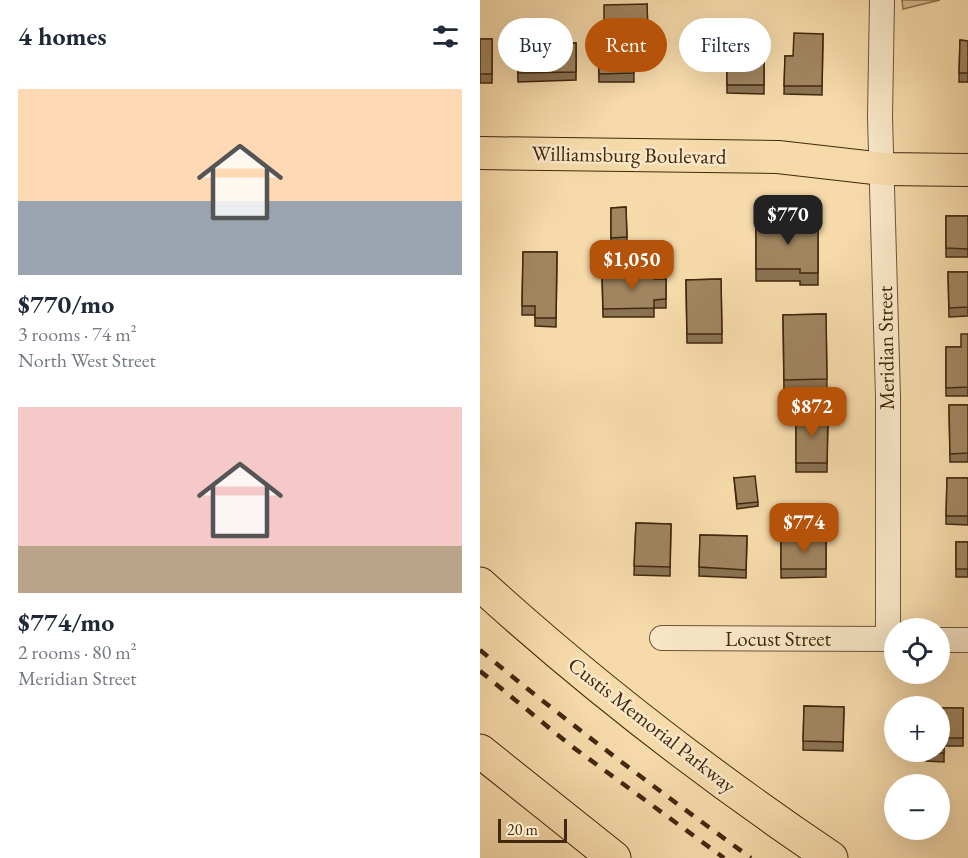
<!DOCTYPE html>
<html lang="en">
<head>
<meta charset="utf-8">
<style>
	:root { --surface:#fff; --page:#f6f6f7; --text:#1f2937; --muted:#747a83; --accent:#b45309 }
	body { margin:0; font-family:"EB Garamond",serif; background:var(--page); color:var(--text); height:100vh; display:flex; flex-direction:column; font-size:22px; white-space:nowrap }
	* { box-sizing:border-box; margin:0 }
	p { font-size:20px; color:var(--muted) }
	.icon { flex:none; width:33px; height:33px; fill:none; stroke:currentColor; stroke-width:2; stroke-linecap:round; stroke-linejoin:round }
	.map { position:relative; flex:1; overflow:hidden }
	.details { display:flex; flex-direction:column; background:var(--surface); width:480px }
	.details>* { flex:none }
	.hud { position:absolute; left:18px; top:18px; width:380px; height:54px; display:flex; gap:12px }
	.fabs { position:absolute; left:404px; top:618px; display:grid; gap:12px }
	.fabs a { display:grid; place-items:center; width:66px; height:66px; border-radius:50%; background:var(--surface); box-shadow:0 6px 24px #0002; font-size:30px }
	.scale { position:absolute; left:18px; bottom:15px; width:69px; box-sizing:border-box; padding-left:6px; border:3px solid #42280e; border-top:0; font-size:16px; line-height:21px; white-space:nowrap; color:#42280e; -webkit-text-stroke:4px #f9e7c8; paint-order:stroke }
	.price { position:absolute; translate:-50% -51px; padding:0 14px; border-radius:12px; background:var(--accent); color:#fff; font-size:20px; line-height:39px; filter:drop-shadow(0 2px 3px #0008) }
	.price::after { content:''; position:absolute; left:50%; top:36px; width:18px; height:14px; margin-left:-9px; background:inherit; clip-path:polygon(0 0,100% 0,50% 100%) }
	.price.current { background:#222; color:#fff }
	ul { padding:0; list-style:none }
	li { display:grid; align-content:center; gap:12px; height:318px; padding:0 18px }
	li span { display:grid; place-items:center; height:186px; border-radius:0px; color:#555 }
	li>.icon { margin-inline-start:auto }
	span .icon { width:108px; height:108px; fill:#fffc; stroke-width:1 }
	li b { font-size:26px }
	h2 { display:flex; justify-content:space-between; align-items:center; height:72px; padding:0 18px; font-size:26px }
	.pill { padding:0 21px; border-radius:27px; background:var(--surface); box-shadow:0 6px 24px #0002; font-size:21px; line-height:54px }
	.pill.current { background:var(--accent); color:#fff }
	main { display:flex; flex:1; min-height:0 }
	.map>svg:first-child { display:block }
</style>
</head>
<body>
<main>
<section class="details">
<h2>4 homes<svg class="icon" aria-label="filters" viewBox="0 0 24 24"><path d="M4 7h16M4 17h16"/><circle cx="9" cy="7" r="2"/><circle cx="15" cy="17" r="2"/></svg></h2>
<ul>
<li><span style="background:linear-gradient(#ffd9b3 60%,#9aa5b1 0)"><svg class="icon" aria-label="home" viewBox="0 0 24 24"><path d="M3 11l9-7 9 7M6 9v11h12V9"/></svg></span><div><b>$770/mo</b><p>3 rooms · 74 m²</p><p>North West Street</p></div></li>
<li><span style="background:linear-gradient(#f6c9c9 75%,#b9a48a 0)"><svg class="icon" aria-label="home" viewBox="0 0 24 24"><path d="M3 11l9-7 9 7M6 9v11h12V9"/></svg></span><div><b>$774/mo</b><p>2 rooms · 80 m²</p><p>Meridian Street</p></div></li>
</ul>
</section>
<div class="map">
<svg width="488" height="858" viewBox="0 0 488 858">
	<rect width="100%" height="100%" fill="#f6daaa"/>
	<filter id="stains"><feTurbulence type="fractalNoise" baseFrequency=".00333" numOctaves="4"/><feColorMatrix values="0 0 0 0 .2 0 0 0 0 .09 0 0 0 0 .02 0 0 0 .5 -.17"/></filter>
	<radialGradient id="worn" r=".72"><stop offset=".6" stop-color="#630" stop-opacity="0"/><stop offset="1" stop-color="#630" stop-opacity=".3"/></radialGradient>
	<path fill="#d7bc8f" stroke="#8c724e" stroke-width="1.5" d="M422 0H460L423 9Z"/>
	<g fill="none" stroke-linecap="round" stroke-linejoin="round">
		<defs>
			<g id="minor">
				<path d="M402 0 400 117 408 397V639"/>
				<path d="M182 638 414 639"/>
				<path d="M459 640H488"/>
			</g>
			<path id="major" d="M0 153 298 157 403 169 488 170"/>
			<g id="highway">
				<path d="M0 584C110 684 228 775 351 858"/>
				<path d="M0 751 134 858"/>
			</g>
		</defs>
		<use href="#minor" stroke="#6f5435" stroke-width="26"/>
		<use href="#major" stroke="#42280e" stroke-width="34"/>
		<use href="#highway" stroke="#42280e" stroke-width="35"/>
		<use href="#minor" stroke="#f9e7c8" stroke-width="24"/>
		<use href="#major" stroke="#f6daaa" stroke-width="32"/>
		<use href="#highway" stroke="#f6daaa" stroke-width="33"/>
		<g stroke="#42280e" stroke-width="4.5" stroke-dasharray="10 10" stroke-linecap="butt">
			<path d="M0 650C88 723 179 791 271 858"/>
			<path d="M0 671 90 745 244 858"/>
		</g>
	</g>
	<g fill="#8a7252" stroke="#42280e" stroke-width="1.5">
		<path d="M167 4 168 40 153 41 154 82H119L118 38H124Z"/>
		<path d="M343 34 342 95 304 94 305 56H313Z"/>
		<rect x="0" y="39" width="12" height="44"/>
		<path d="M480 40 488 41V82H479Z"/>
		<path d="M37 41 75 44 96 43V80L38 82Z"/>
		<path d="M247 43 270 55H284V94L247 93Z"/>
		<path d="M146 207 147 242H131V208Z"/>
		<rect x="466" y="216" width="22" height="41"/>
		<path d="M276 222H338V285H320V281H276Z"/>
		<path d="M43 252H77L76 327 55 326V315H42Z"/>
		<path d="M468 272H488V316L469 317Z"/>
		<path d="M122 273 174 279H186V308H174V317H123Z"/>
		<path d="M241 279 242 343H207L206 280Z"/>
		<path d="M346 314 347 391 304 392 303 315Z"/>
		<path d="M488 334V396H466V347H481Z"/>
		<path d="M469 405H488V462H470Z"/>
		<path d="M316 414H348L347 472H316Z"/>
		<path d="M254 478 278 502V506L257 509Z"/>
		<path d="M467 478H488V525L466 524Z"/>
		<path d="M156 523 191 524 190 576 154 575Z"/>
		<path d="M220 535 267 536 266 578 219 576Z"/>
		<path d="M301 539H346V577L301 578Z"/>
		<rect x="476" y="542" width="12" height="35"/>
		<path d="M324 706 364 707 363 751 323 750Z"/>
		<path d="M459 708H483V746H464V762L446 761V752Z"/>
	</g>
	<g fill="#a0855f" stroke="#42280e" stroke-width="1.5">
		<path d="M167 4 168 32H153L154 73 119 74 118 38H124V5Z"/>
		<path d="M75 24V44L96 43V72L38 73 37 41H56V25Z"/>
		<path d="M314 33 343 34 342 86H304L305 56H313Z"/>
		<rect x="0" y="39" width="12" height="35"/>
		<path d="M480 40 488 41V73H479Z"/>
		<path d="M247 43H270V55H284V85H247Z"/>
		<path d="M146 207 147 237 131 238V208Z"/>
		<path d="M466 216H488V249L466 248Z"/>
		<path d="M276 222H338V273H320V269H276Z"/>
		<path d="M43 252H77L76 318H55V306H42Z"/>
		<path d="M468 272H488V307L469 308Z"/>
		<path d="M122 273H174V279H186V299L174 300V308L123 309Z"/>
		<path d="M241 279 242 334H207L206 280Z"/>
		<path d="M346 314 347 379 304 380 303 315Z"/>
		<path d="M481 334H488V387L466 388V347H481Z"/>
		<path d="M469 405H488V453L470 454Z"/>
		<path d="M316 414H348L347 463H316Z"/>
		<path d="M275 476 278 502 257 504 254 478Z"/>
		<path d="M467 478H488V516H466Z"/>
		<path d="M156 523 191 524 190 567 154 566Z"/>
		<path d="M220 535 267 536 266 570 219 567Z"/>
		<rect x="301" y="539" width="45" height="30"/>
		<rect x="476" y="542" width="12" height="27"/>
		<path d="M324 706 364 707 363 742 323 741Z"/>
		<path d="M459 708H483V738H464V753H446V752H459Z"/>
	</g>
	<g text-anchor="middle" stroke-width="5" stroke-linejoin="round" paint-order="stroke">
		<g font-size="21" fill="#42280e" stroke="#f9e7c8">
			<text transform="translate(149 155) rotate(1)" y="7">Williamsburg Boulevard</text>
			<text transform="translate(406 348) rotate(-91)" y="7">Meridian Street</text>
			<text x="298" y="646">Locust Street</text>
			<text transform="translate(172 725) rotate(38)" y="7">Custis Memorial Parkway</text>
		</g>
	</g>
	<rect width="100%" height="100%" filter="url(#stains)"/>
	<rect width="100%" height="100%" fill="url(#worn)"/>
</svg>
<div class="fabs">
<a><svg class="icon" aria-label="locate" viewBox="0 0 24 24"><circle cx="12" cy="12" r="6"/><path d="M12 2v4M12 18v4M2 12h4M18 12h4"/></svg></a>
<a>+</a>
<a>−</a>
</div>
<div class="scale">20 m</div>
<b class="price current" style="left:308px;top:246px">$770</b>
<b class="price" style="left:152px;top:291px">$1,050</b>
<b class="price" style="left:332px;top:438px">$872</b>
<b class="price" style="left:324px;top:554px">$774</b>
<div class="hud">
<a class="pill">Buy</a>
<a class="pill current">Rent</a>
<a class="pill">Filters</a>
</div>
</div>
</main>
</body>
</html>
